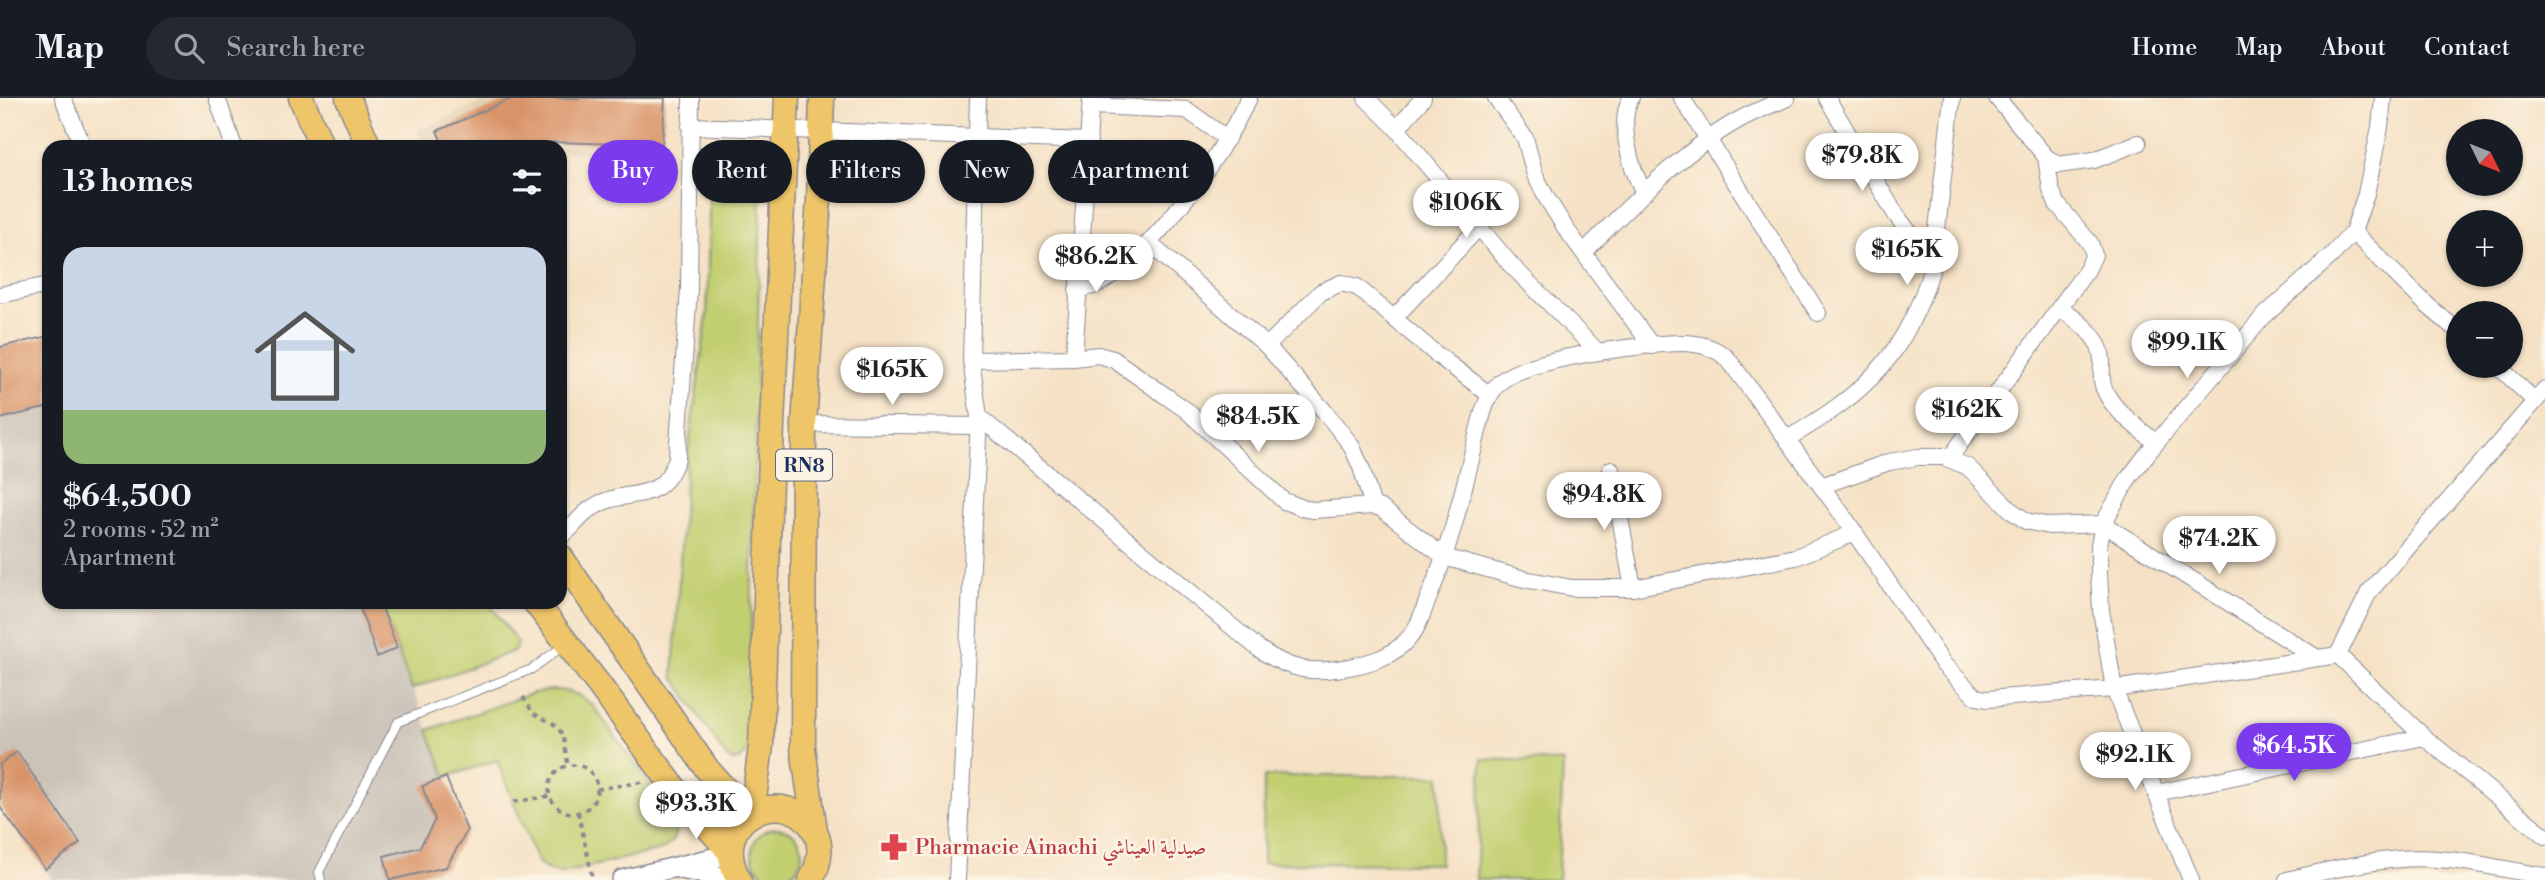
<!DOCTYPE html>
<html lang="en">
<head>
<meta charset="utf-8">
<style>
	:root { --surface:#171b24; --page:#242831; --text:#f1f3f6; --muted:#9ea1a6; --line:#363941; --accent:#7c3aed }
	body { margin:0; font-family:"Libre Bodoni",Amiri,serif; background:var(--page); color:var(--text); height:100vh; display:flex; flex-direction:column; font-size:26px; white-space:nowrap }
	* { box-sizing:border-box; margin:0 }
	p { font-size:23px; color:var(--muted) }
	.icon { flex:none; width:38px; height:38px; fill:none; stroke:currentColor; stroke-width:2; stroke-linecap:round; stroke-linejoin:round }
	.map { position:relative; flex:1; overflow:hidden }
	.panel { position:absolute; left:42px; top:42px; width:525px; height:469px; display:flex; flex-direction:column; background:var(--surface); border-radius:21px; box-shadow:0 2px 5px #0004 }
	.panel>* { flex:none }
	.banner { position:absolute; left:588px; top:42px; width:665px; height:63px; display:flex; gap:14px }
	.needle { width:46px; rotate:133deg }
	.fabs { position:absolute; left:2446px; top:21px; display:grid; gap:14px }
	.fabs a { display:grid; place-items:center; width:77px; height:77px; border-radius:50%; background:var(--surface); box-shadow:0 2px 5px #0004; font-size:35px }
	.price { position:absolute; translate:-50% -60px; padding:0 16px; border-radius:24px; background:#fff; color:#222; font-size:23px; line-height:46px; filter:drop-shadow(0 2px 4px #0008) }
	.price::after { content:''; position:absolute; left:50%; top:42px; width:21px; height:16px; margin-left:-10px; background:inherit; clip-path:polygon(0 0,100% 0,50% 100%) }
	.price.on { background:var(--accent); color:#fff }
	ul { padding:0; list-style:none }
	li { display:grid; align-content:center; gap:14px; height:371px; padding:0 21px }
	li+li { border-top:2px solid var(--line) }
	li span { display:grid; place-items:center; height:217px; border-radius:21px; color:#555 }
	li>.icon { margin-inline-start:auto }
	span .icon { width:126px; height:126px; fill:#fffc; stroke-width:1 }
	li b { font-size:30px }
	h2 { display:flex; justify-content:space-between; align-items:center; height:84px; padding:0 21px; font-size:30px }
	.chip { padding:0 24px; border-radius:32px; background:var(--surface); box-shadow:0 2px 5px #0004; font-size:24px; line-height:63px }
	.chip.on { background:var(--accent); color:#fff }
	header { display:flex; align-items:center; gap:42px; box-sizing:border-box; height:98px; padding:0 35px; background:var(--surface); border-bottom:2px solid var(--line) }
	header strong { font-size:33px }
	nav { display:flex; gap:38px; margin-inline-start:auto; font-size:24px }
	.search { width:490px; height:63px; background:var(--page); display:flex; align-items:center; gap:18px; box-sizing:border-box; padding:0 24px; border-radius:38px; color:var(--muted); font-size:26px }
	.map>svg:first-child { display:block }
</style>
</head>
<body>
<header>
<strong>Map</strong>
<div class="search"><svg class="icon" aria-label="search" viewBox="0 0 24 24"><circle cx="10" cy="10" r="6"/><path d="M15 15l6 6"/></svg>Search here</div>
<nav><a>Home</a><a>Map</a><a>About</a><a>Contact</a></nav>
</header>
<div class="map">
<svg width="2545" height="782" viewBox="0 0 2545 782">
	<rect width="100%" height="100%" fill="#fcf5e5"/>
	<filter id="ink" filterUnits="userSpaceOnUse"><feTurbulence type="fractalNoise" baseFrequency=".0143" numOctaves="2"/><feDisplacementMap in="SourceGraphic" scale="14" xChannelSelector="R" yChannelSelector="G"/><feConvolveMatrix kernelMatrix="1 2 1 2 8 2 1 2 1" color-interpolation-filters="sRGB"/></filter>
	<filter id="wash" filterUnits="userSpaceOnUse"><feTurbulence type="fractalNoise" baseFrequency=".00686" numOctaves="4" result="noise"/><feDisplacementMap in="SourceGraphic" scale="28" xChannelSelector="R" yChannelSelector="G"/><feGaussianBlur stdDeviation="1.57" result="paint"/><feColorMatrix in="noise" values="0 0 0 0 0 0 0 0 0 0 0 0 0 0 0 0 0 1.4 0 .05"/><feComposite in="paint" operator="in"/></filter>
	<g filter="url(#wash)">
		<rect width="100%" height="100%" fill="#f5e1c5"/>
		<path fill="#e4d1b6" d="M492 0H665L662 56 560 54V49H425L418 32Z"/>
		<path fill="#cbc3b8" d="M49 238V504H380L467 733 446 769 397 782H53L0 709V249Z"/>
		<g fill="#c2cf71" stroke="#6e7f68" stroke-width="2">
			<path d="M743 49H760L762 53 748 651C745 659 741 662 732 663L724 656 673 578 686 367 707 218 710 68 742 66Z"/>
			<path d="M380 504H488L518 545 514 553 412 591Z"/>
			<path d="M552 592C571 592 580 596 594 609L676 723C676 738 675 744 661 752L562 775C551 775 544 771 537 763L497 662 446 679 428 632 533 595Z"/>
			<path d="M1482 661 1563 664 1558 782H1476Z"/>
			<path d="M1264 678H1440V766L1263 765Z"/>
			<circle cx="777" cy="755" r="25"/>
		</g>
		<g id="blocks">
			<g fill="#d99367">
				<path d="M513 0H665L662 47 550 44 540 49H444L437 33Z"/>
				<path d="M49 238V309L0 321V249Z"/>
				<path d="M358 504H380L397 550 377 559Z"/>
				<path d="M17 654 80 745 45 771 0 709V666Z"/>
				<path d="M446 679 467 733 446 769 390 782 384 758 420 749 435 722 422 688Z"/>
			</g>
		</g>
	</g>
	<g filter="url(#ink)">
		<use href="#blocks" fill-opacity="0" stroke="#888892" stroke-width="2"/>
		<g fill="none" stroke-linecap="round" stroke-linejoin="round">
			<defs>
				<path id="service" d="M321 782 319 774 398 624 532 571 563 548"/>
				<g id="minor">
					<path d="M63 0 83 49"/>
					<path d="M217 0 234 49"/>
					<path d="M1366 0 1397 31 1511 167 1597 253"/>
					<path d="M1496 0 1525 40 1535 77 1546 99 1566 131 1652 248"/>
					<path d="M1631 0C1617 23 1631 72 1644 94"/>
					<path d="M1682 0 1818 215"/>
					<path d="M1827 0 1896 117 1933 166"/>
					<path d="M1997 0 2046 59 2058 67 2094 62 2138 45"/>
					<path d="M1091 8 1187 12 1227 41"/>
					<path d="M690 28 1089 43"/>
					<path d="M1397 31 1423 0"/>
					<path d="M2353 134 2427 207 2459 234"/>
					<path d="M1149 145 1267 248 1326 315 1351 347 1361 369 1373 408"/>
					<path d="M1584 154C1634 104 1684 50 1748 17 1761 11 1774 6 1787 0"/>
					<path d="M1077 191C1084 190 1092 189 1098 186 1157 152 1219 60 1249 0"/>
					<path d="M0 197 49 187"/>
					<path d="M2061 210C2078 224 2102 238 2102 264 2102 275 2100 284 2106 295 2116 315 2140 331 2156 345"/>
					<path d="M1395 219 1479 129"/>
					<path d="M1267 248 1321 194 1341 185 1357 189 1436 256 1490 297"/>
					<path d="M1074 260 1098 257 1113 261 1126 270 1186 312 1284 403 1306 411 1314 412 1373 408 1381 410 1444 459 1524 481 1572 490H1633L1796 459 1854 435"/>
					<path d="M971 262 1074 260 1091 0"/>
					<path d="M2498 268 2535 303"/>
					<path d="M2545 292 2369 494 2338 557 2424 639 2545 738"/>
					<path d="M979 319 1259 551C1291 573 1312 576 1349 569 1370 565 1391 559 1406 543 1417 533 1421 519 1426 506 1448 455 1461 402 1474 349 1480 328 1483 301 1499 285 1521 264 1596 254 1626 250 1659 247 1702 236 1728 261L1844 419 1944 567 1976 599 1987 601 2114 591 2338 557"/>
					<path d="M804 326 979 328"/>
					<path d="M1787 341C1866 295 1908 256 1933 166L1952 0"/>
					<path d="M1949 361 2087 172 2094 157 2090 145 2057 106 2051 92 2046 59"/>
					<path d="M1611 371 1633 490"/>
					<path d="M1821 388 1889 364 1918 359H1944L1968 369 2012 413 2026 423 2049 428 2103 426 2317 560"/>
					<path d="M560 439C573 431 579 418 592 410 626 387 660 411 677 360L689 191 691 0"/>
					<path d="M2156 695 2424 639"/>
					<path d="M957 782 979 319 971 262 978 0"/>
					<path d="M2191 782 2114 591 2101 512 2099 476V447L2103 426 2128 381 2151 351 2263 219 2332 157 2353 134 2366 96 2380 29 2383 0"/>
					<path d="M2287 782C2333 771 2390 757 2438 761 2471 763 2511 773 2545 778"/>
				</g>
				<g id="tertiary">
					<path d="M680 771 739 782"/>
					<path d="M622 782 730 756"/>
				</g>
				<g id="primary">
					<path d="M301 0 322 49"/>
					<path d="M348 0 369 49"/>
					<path d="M560 458 707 671 749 718"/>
					<path d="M535 504 599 587 678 695 730 754"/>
					<path d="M752 716 761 648 772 327 787 0"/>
					<path d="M815 733 803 650 804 326 819 101 822 0"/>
					<path d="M739 782C704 718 791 682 816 736 823 752 819 767 811 782"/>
				</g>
			</defs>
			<use href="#service" stroke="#888892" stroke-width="10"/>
			<use href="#minor" stroke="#888892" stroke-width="18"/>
			<use href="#tertiary" stroke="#888892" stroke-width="22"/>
			<use href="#primary" stroke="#888892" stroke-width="27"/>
			<g stroke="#888892" stroke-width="3.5" stroke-dasharray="5 5" stroke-linecap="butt">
				<path d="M523 599 533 615 555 627 563 637 568 667"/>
				<circle cx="573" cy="691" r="24"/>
				<path d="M597 691 643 684"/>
				<path d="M514 704 550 698"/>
				<path d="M578 714 593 782"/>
			</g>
			<use href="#service" stroke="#fff" stroke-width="8"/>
			<use href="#minor" stroke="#fff" stroke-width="16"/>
			<use href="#tertiary" stroke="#fff" stroke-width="19"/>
			<use href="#primary" stroke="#eec569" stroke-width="24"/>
		</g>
	</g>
	<defs>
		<symbol id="pharmacy-bare" viewBox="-9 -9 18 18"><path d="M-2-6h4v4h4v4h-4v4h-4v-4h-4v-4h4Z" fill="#e0444e" stroke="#fcf5e5" stroke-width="2.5" paint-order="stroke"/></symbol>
	</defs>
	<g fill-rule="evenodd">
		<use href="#pharmacy-bare" x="875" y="730" width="38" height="38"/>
	</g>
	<g text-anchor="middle" stroke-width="5" stroke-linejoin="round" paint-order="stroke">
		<rect fill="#fcf5e5" stroke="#5e6a86" stroke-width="2" x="776" y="351.5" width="56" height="31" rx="5"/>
		<g font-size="19" font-weight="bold" fill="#1b2f5e">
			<text x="804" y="374">RN8</text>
		</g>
		<g font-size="21" fill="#be3a42" stroke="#fcf5e5" text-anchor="start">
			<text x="915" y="756">Pharmacie Ainachi صيدلية العيناشي</text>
		</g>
	</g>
</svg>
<div class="fabs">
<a><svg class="needle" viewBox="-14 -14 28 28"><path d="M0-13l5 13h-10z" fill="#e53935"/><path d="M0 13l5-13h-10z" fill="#9ea1a6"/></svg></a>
<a>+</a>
<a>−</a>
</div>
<b class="price" style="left:1862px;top:95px">$79.8K</b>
<b class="price" style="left:1466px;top:142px">$106K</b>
<b class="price" style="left:1907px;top:189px">$165K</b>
<b class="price" style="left:1096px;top:196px">$86.2K</b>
<b class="price" style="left:2187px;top:282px">$99.1K</b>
<b class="price" style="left:892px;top:309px">$165K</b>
<b class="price" style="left:1967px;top:349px">$162K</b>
<b class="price" style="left:1258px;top:356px">$84.5K</b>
<b class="price" style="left:1604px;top:434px">$94.8K</b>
<b class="price" style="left:2219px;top:478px">$74.2K</b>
<b class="price on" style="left:2294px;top:685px">$64.5K</b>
<b class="price" style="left:2135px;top:694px">$92.1K</b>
<b class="price" style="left:696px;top:743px">$93.3K</b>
<div class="banner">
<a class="chip on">Buy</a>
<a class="chip">Rent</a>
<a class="chip">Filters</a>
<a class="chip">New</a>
<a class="chip">Apartment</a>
</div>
<section class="panel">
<h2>13 homes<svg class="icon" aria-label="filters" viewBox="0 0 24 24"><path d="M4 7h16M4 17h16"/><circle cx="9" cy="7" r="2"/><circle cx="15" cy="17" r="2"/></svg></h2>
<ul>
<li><span style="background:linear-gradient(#c9d6e8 75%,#8fb573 0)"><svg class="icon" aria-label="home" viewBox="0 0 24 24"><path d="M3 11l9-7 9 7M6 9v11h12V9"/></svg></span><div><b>$64,500</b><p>2 rooms · 52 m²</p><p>Apartment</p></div></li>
</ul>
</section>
</div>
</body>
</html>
